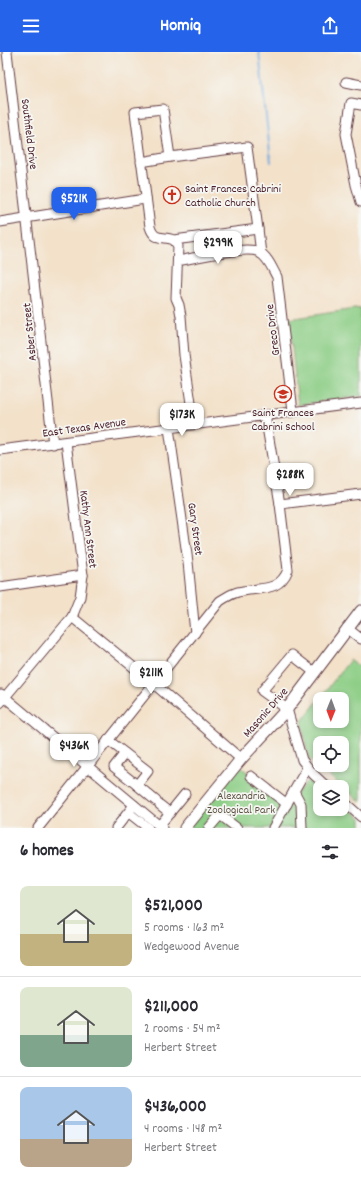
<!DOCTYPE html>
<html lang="en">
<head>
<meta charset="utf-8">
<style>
	:root { --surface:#fff; --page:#f7f7f7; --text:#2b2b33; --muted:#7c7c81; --line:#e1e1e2; --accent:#2563eb }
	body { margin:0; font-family:Dekko,sans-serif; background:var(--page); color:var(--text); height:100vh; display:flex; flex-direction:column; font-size:15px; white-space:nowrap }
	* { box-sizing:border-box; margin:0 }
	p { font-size:13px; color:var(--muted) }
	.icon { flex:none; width:22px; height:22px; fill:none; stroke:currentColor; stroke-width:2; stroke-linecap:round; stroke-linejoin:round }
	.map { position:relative; height:776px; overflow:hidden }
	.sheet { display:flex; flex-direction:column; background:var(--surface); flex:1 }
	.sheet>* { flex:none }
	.needle { width:26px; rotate:181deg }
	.tools { position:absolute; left:313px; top:640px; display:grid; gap:8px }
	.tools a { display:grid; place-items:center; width:36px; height:36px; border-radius:8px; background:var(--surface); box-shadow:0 2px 6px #0003; font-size:20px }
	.price { position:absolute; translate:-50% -34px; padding:0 9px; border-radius:8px; background:#fff; color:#222; font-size:13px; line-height:26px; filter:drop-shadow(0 1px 2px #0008) }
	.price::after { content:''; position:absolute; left:50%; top:24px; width:12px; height:9px; margin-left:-6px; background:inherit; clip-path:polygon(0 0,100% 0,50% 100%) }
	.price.current { background:var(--accent); color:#fff }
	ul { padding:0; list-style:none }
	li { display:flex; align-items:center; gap:12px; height:100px; padding:0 20px }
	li+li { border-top:1px solid var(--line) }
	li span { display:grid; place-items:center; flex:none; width:112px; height:80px; border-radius:8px; color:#555 }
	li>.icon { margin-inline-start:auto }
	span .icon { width:48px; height:48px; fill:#fffc; stroke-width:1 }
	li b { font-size:17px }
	h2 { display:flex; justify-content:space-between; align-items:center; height:48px; padding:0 20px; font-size:17px }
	header { display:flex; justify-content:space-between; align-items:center; height:52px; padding:0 20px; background:var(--accent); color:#fff; font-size:18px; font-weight:700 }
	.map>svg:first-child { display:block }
</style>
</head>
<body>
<header><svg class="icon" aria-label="menu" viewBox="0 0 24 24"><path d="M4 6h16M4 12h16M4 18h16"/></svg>Homiq<svg class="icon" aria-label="share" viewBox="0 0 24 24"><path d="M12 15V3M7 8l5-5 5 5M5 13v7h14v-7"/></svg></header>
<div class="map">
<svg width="361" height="776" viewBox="0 0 361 776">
	<rect width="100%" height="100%" fill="#f6f6f2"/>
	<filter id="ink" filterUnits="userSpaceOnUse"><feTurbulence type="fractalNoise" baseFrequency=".025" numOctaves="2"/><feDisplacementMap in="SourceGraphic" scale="8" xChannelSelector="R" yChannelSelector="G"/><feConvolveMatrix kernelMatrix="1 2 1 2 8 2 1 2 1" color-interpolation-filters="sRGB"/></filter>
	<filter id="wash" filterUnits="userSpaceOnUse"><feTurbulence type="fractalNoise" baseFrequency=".012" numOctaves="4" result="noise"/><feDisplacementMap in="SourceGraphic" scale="16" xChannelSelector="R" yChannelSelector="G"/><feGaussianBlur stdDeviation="0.9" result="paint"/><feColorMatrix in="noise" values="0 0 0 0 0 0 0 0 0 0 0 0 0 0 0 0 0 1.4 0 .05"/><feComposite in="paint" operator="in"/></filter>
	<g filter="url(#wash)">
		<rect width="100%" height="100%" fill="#f3e1c9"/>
		<g fill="#8dce86" stroke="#6c7658" fill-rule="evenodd">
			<path d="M361 256V344L298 353 289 267Z"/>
			<path d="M350 608 361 616V750L308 706 302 669ZM320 647H342V669H320ZM320 691H342V713H320Z"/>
			<path d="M237 712 288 752 311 724 324 735H320V757H342V750L361 766V776H188Z"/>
		</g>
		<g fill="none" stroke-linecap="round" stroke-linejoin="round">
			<path stroke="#71aae0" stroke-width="2" d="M259 0 271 110"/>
		</g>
	</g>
	<g filter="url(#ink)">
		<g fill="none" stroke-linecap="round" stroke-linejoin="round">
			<defs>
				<g id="minor">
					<path d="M7 0 53 392"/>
					<path d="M346 30 361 33"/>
					<path d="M361 53 351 51 346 82 356 133 361 150"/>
					<path d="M141 110 170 105"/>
					<path d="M0 170 145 147"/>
					<path d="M258 177 261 202"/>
					<path d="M174 188 258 177 247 95 170 105 163 57 135 60 150 175C155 190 162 183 174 188L178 194 176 246 179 253 181 264 184 303 194 372"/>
					<path d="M178 209C194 206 247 193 259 200 268 205 272 216 277 225L293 359"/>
					<path d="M169 376 188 510 195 581"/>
					<path d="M0 398 361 351"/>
					<path d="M280 452 361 442"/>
					<path d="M0 535 83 523"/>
					<path d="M72 565 154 632 241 707"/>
					<path d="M347 576 361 587"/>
					<path d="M314 620 292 603 262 639 287 657 302 708 313 722 327 735"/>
					<path d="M1 642 162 776"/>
					<path d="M0 651 72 565 80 545 83 523 66 390"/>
					<path d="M108 688 148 719 137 733 114 715 125 701"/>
					<path d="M251 724 287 752"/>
					<path d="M137 733 156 749"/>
					<path d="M294 739 301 752 302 776"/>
					<path d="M342 748 361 765"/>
					<path d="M160 753 170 761"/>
					<path d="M129 761 148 776"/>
					<path d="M159 774 185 742"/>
					<path d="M38 776 220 549C228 544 234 540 243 539 262 535 279 540 288 518L280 452 265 363"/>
					<path d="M116 776 134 753"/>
					<path d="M209 776 220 763 237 776"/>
					<path d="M273 776 307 716"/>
				</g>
				<path id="major" d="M185 776 241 707 287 657 361 559"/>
			</defs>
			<use href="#minor" stroke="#633c43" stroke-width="11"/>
			<use href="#major" stroke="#633c43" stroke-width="13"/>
			<use href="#minor" stroke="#fff" stroke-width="9"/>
			<use href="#major" stroke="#fff" stroke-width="11"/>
		</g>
	</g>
	<defs>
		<symbol id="church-ring" viewBox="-11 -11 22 22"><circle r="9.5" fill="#f6f6f2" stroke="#c8321e" stroke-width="1.5"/><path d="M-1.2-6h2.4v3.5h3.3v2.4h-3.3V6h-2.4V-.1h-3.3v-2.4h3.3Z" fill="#c8321e"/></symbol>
		<symbol id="school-ring" viewBox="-11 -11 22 22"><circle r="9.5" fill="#f6f6f2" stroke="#c8321e" stroke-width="1.5"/><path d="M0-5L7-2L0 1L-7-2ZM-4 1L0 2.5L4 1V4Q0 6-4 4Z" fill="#c8321e"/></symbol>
	</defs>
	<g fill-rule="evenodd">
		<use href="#church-ring" x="162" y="133" width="20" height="20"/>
		<use href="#school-ring" x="273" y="332" width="20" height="20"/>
	</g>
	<g text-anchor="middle" stroke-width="3.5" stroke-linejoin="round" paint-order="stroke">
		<g font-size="12" fill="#4a1f2b" stroke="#f6f6f2">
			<text transform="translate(30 82) rotate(83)" y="4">Southfield Drive</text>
			<text transform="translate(272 278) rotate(-97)" y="4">Greco Drive</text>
			<text transform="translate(29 280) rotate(-96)" y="4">Asber Street</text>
			<text transform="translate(84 375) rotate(-8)" y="4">East Texas Avenue</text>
			<text transform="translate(89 477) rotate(83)" y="4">Kathy Ann Street</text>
			<text transform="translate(196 477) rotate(82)" y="4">Gary Street</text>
			<text transform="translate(265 660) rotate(-49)" y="4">Masonic Drive</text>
		</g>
		<g font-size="12" fill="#4a1f2b" stroke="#f6f6f2" text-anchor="start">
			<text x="185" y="140">Saint Frances Cabrini<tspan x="185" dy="14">Catholic Church</tspan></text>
			<text x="283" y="364" text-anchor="middle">Saint Frances<tspan x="283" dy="14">Cabrini School</tspan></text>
		</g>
		<g font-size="12" fill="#5e5446" stroke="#f6f6f2">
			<text x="241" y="747">Alexandria<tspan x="241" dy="14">Zoological Park</tspan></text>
		</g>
	</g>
</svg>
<div class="tools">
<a><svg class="needle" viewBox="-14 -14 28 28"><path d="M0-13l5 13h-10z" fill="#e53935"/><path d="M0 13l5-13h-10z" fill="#7c7c81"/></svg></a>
<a><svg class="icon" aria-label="locate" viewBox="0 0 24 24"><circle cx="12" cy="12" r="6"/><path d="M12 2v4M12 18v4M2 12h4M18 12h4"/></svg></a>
<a><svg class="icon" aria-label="layers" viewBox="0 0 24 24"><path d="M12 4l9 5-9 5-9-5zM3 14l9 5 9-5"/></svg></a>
</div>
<b class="price current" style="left:74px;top:169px">$521K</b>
<b class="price" style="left:218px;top:213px">$299K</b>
<b class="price" style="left:182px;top:385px">$173K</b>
<b class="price" style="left:290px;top:445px">$288K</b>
<b class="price" style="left:151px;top:643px">$211K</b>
<b class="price" style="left:74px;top:716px">$436K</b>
</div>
<section class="sheet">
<h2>6 homes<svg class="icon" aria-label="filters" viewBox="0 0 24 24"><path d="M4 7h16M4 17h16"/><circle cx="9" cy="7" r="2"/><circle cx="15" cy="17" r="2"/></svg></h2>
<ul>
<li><span style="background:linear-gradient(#dfe7d0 60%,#c2b280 0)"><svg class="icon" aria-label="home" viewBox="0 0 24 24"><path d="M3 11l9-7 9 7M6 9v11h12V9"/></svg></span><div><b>$521,000</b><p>5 rooms · 163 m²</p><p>Wedgewood Avenue</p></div></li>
<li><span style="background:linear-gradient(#dfe7d0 60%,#7fa58c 0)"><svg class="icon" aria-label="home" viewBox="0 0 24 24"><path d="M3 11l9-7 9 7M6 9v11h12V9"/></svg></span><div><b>$211,000</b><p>2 rooms · 54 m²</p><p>Herbert Street</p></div></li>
<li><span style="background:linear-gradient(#a9c7e8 65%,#b9a48a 0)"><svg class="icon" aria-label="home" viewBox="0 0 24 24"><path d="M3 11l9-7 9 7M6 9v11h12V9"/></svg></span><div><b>$436,000</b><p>4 rooms · 148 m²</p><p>Herbert Street</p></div></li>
</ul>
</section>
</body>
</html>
